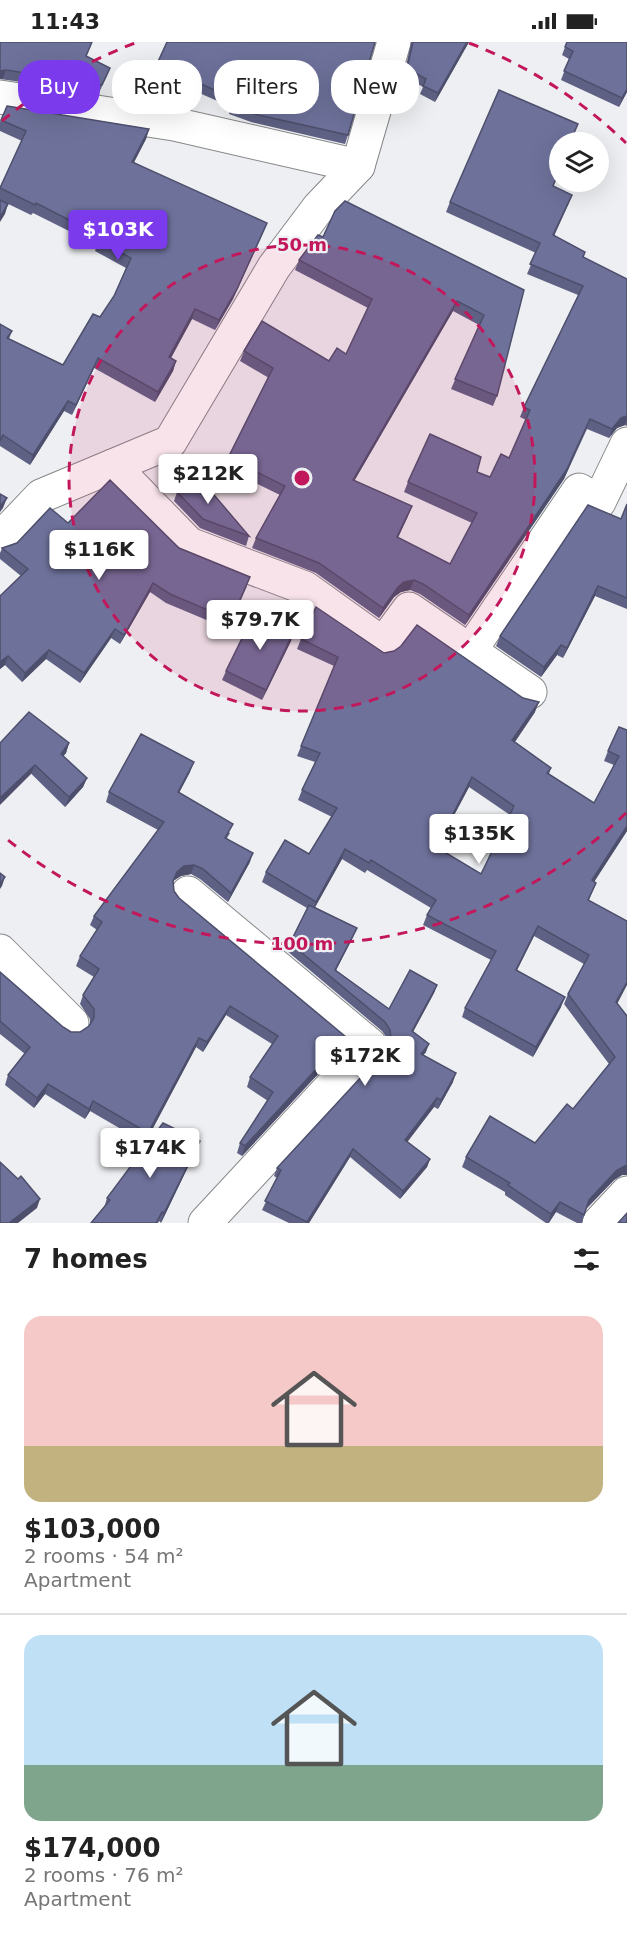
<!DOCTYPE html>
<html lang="en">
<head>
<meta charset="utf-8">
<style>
	:root { --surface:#fff; --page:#f2f2f2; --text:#222; --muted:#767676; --line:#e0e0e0; --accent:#7c3aed }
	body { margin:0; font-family:"DejaVu Sans",sans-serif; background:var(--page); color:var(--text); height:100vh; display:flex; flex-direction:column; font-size:22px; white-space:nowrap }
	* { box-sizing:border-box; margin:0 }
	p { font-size:20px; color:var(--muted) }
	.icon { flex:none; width:33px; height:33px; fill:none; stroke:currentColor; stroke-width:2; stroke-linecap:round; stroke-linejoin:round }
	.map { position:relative; height:1181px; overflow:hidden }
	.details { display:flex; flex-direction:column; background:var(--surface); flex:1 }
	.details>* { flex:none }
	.banner { position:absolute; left:18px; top:18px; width:591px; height:54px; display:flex; gap:12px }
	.fabs { position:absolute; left:549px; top:90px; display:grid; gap:12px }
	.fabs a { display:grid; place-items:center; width:60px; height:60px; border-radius:50%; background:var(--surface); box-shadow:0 6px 24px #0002; font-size:30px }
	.price { position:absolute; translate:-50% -51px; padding:0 14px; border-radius:6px; background:#fff; color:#222; font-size:20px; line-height:39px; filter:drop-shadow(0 2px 3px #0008) }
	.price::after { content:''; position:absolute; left:50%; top:36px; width:18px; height:14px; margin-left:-9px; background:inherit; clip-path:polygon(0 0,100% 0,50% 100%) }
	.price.active { background:var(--accent); color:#fff }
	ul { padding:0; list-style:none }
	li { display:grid; align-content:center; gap:12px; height:318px; padding:0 24px }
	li+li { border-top:2px solid var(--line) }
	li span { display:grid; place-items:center; height:186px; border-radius:18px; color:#555 }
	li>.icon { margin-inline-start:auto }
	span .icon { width:108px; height:108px; fill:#fffc; stroke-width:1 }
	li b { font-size:26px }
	h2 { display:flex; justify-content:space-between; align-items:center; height:72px; padding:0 24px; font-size:26px }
	.pill { padding:0 21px; border-radius:24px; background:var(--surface); box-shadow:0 6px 24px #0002; font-size:21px; line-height:54px }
	.pill.active { background:var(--accent); color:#fff }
	.status { display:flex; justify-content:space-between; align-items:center; height:42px; padding:0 30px; background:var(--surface); direction:ltr }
	.status svg { height:16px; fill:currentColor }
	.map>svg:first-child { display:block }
</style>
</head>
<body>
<div class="status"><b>11:43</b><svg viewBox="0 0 49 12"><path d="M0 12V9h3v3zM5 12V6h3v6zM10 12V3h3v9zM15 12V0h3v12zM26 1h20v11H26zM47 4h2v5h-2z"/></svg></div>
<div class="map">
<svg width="627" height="1181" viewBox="0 0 627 1181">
	<rect width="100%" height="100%" fill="#eeeff2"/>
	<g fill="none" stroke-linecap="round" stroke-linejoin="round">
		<defs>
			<g id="minor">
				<path d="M0 55 174 82 358 124"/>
				<path d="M113 424 189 502 305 546 383 602 409 567 530 650"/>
				<path d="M0 497 41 454 170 400 274 225 319 165 358 124 394 0"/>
				<path d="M470 609 579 448 599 460 627 402"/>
				<path d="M188 851 370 1003 205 1181"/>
				<path d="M0 909 72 981"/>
				<path d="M599 1181 627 1151"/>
			</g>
		</defs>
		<use href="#minor" stroke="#87888a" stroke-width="35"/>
		<use href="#minor" stroke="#fff" stroke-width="33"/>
	</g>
	<g fill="#5f6184" fill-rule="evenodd">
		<path d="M0 0 86 14 110 26 99 51 0 37Z"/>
		<path d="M411 0H469L435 60 420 52 423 45 404 34Z"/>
		<path d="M567 0 627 50 619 65 561 38 569 17 562 13Z"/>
		<path d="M157 22 348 93 345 102 251 80 229 72 231 65 154 31Z"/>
		<path d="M7 64 149 87 146 97 134 120 263 191 233 257 215 288 192 277 171 316 176 319 173 329 155 360 94 326 72 373 64 369 30 423 0 404V282L12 289 9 297 63 323 100 275 114 254 126 226 95 209 97 203 33 171 31 173 0 158V145L22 99 0 89V80Z"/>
		<path d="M560 100V128L553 144 572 153 554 193 583 215 627 237V384L625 383 617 386 609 396 587 387 564 437 465 583 420 552 410 548 401 550 394 555 379 576 316 531 252 506 256 496 280 453 225 426 228 416 269 336 240 319 244 309 329 319 346 312 368 266 295 228 299 218 323 195 524 248 497 354 493 364 451 347 479 283 453 269 354 439 408 474 398 496 450 522 472 481 404 450 408 440 477 430 490 435 509 416 526 378 520 375 524 365 578 253 527 232 536 211 446 170 450 160Z"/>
		<path d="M177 450 249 494 246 504 200 486 174 459Z"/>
		<path d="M627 462V567L595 554 563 616 557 613 541 635 496 604 500 594 621 477Z"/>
		<path d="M68 481 179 506 247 544 228 587 166 561 150 550 120 602 111 596 80 641 46 617 22 640 5 623 0 627V554L21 534 0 517V511L2 506Z"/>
		<path d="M301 597 384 611 535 670 515 700 551 726 549 732 594 761 614 723 604 719 608 709 627 688V789L594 839 596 841 589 858 617 961 627 974V1133H622L614 1138 586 1167 582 1181H577L556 1170 549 1181H546L505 1153V1150L462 1125 466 1115 535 1101 573 1067 609 1022 564 962 568 952 584 922 534 894 517 928 561 965 533 1015 462 975 465 966 491 918 423 883 427 873 431 866 367 828 365 831 342 817 315 865 357 886 353 895 336 928 389 967 437 943 434 951 413 990 426 1010 423 1013 453 1040 438 1067 434 1065 407 1100 430 1117 427 1125 400 1157 350 1115 309 1181H289L262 1168 277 1136 274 1134 277 1126 387 1007 388 1004 387 996 382 989 287 909 290 901 307 866 262 840 266 830 309 812 332 775 298 758 302 748 315 720 297 714 334 624 297 607ZM469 745 510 773 481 832 437 805Z"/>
		<path d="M291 599 262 658 222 638 226 629Z"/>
		<path d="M0 701H69L66 711 63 714 87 736 83 745 65 765Z"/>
		<path d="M190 730 179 751 230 791 227 796 250 820 228 860 200 837 191 832 181 834 173 839 174 849 179 856 343 1005 242 1114 237 1111 240 1101 268 1059 247 1045 250 1035 272 1002 226 973 203 1010 196 1005 145 1101 90 1069 85 1077 45 1052 34 1066 5 1043 8 1033 25 1012 0 992V930L63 985 71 990H80L89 984 90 982V977L80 962 83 953 94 935 76 924 80 914 97 888 90 883 94 874 158 788 106 760 109 750Z"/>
		<path d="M200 1099 196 1108 161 1181 159 1179 158 1181H91L104 1166 107 1156Z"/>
	</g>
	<g fill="#4d4f6c">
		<path d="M467 0H469L435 60 438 51Z"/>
		<path d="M6 28 3 36 0 37V29Z"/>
		<path d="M627 47V50L619 65 622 56Z"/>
		<path d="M149 87 146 97 129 130 132 120Z"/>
		<path d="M572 153 568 163 550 203 553 193Z"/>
		<path d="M8 162 5 172 0 180V175Z"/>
		<path d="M267 181 233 257 215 288 219 278Z"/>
		<path d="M457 259 453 269 349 448 353 438Z"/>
		<path d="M195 267 192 277 166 325 169 315Z"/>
		<path d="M98 316 94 326 72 373 76 363Z"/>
		<path d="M176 319 173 329 155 360 158 350Z"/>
		<path d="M68 359 64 369 30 423 33 413Z"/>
		<path d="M627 374V378L625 383 617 386 609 396 612 387 621 376Z"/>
		<path d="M590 377 564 437 465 583 469 573Z"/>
		<path d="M7 456 3 466 0 470V464Z"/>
		<path d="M412 464 408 474 393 505 397 495Z"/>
		<path d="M414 538 410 548 401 550 394 555 379 576 383 566 398 545 404 540Z"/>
		<path d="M153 541 150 550 120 602 124 593Z"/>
		<path d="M598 544 595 554 563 616 567 606Z"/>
		<path d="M115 587 111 596 80 641 84 631Z"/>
		<path d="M294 589 291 599 262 658 266 648Z"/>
		<path d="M561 603 557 613 541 635 544 625Z"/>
		<path d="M49 608 46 617 22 640 25 631Z"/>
		<path d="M8 614 5 623 0 627V620Z"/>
		<path d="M539 660 535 670 509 708 512 698Z"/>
		<path d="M69 701 66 711 57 722 61 712Z"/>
		<path d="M194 720 190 730 174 760 178 750Z"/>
		<path d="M35 723 31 732 0 763V756Z"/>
		<path d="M472 735 469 745 432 815 436 805Z"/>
		<path d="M87 736 83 745 65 765 69 755Z"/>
		<path d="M627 784V789L589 848 592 838Z"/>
		<path d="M345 807 342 817 313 869 316 860Z"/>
		<path d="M253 811 250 820 228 860 231 851Z"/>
		<path d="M194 823 191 832 181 834 173 839 170 848 177 830 184 824Z"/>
		<path d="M5 835 2 844 0 847V842Z"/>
		<path d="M538 884 534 894 512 938 516 928Z"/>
		<path d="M357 886 353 895 332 936 335 928Z"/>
		<path d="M627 940V943L613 970 616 960Z"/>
		<path d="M437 943 434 951 409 997 412 989Z"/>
		<path d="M565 955 561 965 533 1015 536 1005Z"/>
		<path d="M230 964 226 973 203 1010 207 1000Z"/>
		<path d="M346 995 343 1005 242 1114 245 1104Z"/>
		<path d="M199 996 196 1005 145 1101 148 1091Z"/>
		<path d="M429 1002 426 1010 418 1020 421 1012Z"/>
		<path d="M456 1031 453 1040 438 1067 441 1058Z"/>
		<path d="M48 1042 45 1052 34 1066 37 1056Z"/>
		<path d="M437 1056 434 1065 402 1107 405 1098Z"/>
		<path d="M93 1059 90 1069 85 1077 89 1067Z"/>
		<path d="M200 1099 196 1108 161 1181 164 1171Z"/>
		<path d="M353 1107 350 1115 309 1181H307Z"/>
		<path d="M430 1117 427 1125 400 1157 403 1149Z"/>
		<path d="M626 1123H627V1133H622L614 1138 585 1168 589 1158 617 1128Z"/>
		<path d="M40 1157 37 1166 18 1181H9Z"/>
		<path d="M560 1160 556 1170 548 1181 551 1172Z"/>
	</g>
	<g fill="#6e719a" stroke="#4d4f6c" stroke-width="1.5" fill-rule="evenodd">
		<path d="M0 0H92L86 14 110 26 102 43 6 28 0 29Z"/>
		<path d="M167 0H375L348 93 254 72 232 64 234 57 157 22Z"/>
		<path d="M413 0H467L438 51 423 44 426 37 407 26Z"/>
		<path d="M567 0H627V47L622 56 564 29 573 9 565 5Z"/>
		<path d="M499 48 578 82 570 100H560V127L553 144 572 153 553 193 585 210 583 215 627 237V374L621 376 612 387 590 377 567 427 469 573 423 542 414 538 404 540 398 545 383 566 319 521 256 496 285 444 228 416 273 326 244 309 262 279 329 319 337 306 346 312 372 257 299 218 318 193 323 195 335 169 345 159 524 248 497 354 455 337 484 273 457 259 353 438 412 464 397 495 450 522 477 471 408 440 430 392 481 415 477 430 490 435 501 412 509 416 530 368 524 365 583 244 530 222 540 201 450 160Z"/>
		<path d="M7 64 149 87 132 120 267 181 237 247 219 278 195 267 169 315 176 319 158 350 98 316 76 363 68 359 33 413 3 393 0 399V282L12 289 7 296 63 323 93 272 100 275 114 254 131 216 99 199 101 194 36 161 35 163 0 146 26 89 1 78Z"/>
		<path d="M0 158 8 162 0 175Z"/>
		<path d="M197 433 249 494 203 477 177 450Z"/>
		<path d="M110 438 179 506 250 535 231 578 170 552 153 541 124 593 115 587 84 631 49 608 25 631 8 614 0 620V554L28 527 2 506 17 501 50 466 68 481Z"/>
		<path d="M0 452 7 456 0 464Z"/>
		<path d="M627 462V556L598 544 567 606 561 603 544 625 500 594 588 463 621 477Z"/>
		<path d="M316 565 384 611 394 609 401 604 417 583 523 656 539 660 512 698 551 726 547 731 594 761 619 714 608 709 619 685 627 688V784L592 838 596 841 588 858 627 879V940L616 960 627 974V1123L617 1128 589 1158 584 1173 560 1160 551 1172 508 1143 510 1141 466 1115 490 1074 535 1101 567 1062 573 1067 615 1015 568 952 589 913 538 884 516 928 565 955 536 1005 465 966 496 909 427 873 436 858 371 818 369 821 345 807 316 860 266 830 285 798 309 812 337 766 302 748 320 711 301 704 338 615 301 597ZM472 735 514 764 481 832 436 805Z"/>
		<path d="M255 570 294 589 266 648 226 629Z"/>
		<path d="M29 670 69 701 61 712 87 736 69 755 35 723 0 756V701Z"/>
		<path d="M141 692 194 720 178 750 233 782 225 796 253 811 231 851 203 827 194 823 184 824 177 830 173 839 174 849 179 856 346 995 245 1104 240 1101 273 1050 250 1035 278 994 230 964 207 1000 199 996 148 1091 93 1059 89 1067 48 1042 37 1056 8 1033 30 1005 0 979V930L63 985 71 990H80L89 984 94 976V967L83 953 99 927 80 914 102 880 94 874 164 780 109 750Z"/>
		<path d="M0 831 5 835 0 842Z"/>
		<path d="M309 863 357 886 335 928 389 967 410 928 437 943 412 989 429 1002 421 1012 456 1031 441 1058 437 1056 405 1098 430 1117 403 1149 353 1107 307 1180 265 1159 281 1128 277 1126 387 1007 391 998 390 988 385 980 290 901Z"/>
		<path d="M163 1081 200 1099 164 1171 162 1170 156 1181H91L110 1158 107 1156Z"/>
		<path d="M0 1120 18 1137 21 1134 40 1157 9 1181H0Z"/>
		<path d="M627 1171V1181H618Z"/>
	</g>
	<circle cx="302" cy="436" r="233" fill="#c2185b" fill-opacity=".12"/>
	<g fill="none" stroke="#c2185b" stroke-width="3" stroke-dasharray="10 8">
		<circle cx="302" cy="436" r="233"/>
		<path d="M626 771A466 466 0 0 1 2 793M2 79A466 466 0 0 1 135 1M469 1A466 466 0 0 1 626 101"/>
	</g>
	<circle cx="302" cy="436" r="9" fill="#c2185b" stroke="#eeeff2" stroke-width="3"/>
	<g font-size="18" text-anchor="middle" font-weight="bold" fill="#c2185b" stroke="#eeeff2" stroke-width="4.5" stroke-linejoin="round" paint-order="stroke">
		<text x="302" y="209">50 m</text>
		<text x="302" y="908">100 m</text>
	</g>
</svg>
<div class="fabs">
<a><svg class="icon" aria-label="layers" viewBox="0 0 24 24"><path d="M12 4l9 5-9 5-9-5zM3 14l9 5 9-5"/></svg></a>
</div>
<b class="price active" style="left:118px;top:219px">$103K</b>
<b class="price" style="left:208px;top:463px">$212K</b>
<b class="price" style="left:99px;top:539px">$116K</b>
<b class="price" style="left:260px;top:609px">$79.7K</b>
<b class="price" style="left:479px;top:823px">$135K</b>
<b class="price" style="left:365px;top:1045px">$172K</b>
<b class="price" style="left:150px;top:1137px">$174K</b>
<div class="banner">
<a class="pill active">Buy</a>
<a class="pill">Rent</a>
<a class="pill">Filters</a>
<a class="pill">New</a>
</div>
</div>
<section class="details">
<h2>7 homes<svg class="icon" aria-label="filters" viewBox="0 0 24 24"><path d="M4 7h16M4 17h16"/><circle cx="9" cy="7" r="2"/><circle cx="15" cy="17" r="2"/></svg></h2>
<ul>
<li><span style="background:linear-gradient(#f6c9c9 70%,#c2b280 0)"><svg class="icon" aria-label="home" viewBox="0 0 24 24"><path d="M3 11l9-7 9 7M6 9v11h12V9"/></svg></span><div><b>$103,000</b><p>2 rooms · 54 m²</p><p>Apartment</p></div></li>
<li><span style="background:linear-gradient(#bfe0f5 70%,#7fa58c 0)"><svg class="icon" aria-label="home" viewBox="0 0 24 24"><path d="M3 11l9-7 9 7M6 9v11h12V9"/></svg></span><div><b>$174,000</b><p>2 rooms · 76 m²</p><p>Apartment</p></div></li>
</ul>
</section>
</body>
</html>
